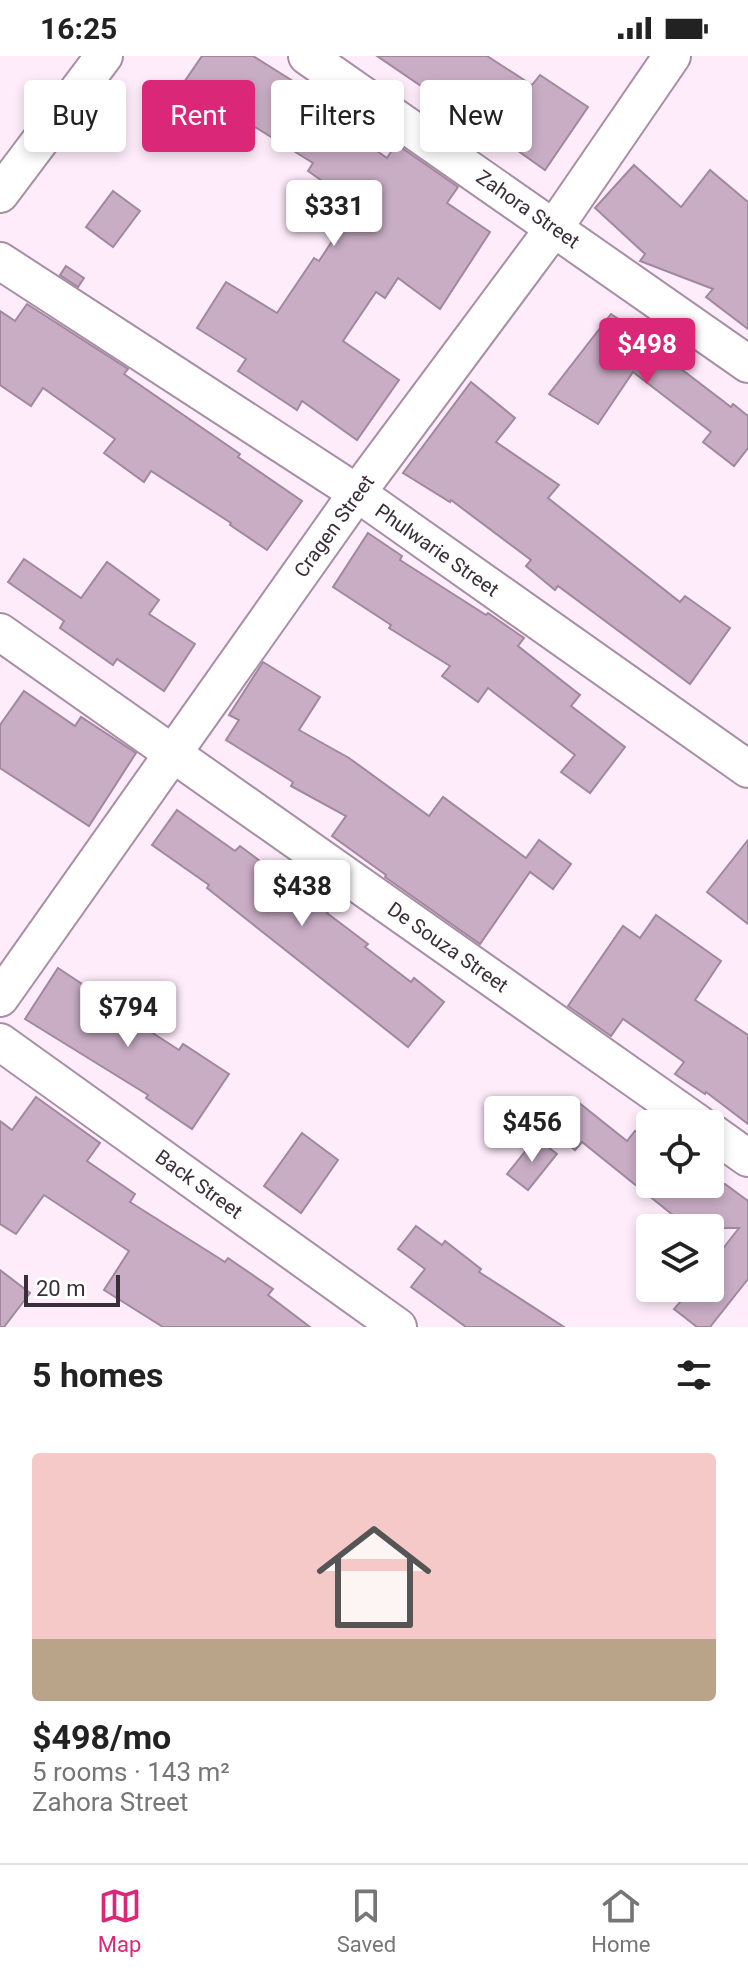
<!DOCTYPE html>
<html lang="en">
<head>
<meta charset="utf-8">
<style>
	:root { --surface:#fff; --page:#f6f6f6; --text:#222; --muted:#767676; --line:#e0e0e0; --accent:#db2777 }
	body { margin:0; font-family:Roboto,sans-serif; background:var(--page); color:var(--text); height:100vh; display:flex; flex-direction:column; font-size:30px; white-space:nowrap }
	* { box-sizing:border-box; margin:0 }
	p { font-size:26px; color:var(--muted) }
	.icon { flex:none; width:44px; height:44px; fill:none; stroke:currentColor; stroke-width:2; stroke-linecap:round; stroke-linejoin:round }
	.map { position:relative; height:1271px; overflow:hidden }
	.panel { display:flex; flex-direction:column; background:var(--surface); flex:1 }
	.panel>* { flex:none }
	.hud { position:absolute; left:24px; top:24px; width:700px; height:72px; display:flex; gap:16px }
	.tools { position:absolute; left:636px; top:1054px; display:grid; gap:16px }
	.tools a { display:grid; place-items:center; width:88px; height:88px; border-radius:8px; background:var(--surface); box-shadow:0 4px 12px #0003; font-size:40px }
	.scale { position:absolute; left:24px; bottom:20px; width:96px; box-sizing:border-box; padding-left:8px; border:4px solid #3a2f38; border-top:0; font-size:22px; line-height:28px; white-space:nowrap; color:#3a2f38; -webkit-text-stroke:6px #fff; paint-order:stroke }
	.price { position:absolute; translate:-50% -68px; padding:0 18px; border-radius:8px; background:#fff; color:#222; font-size:26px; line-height:52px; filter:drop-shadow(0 2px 4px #0008) }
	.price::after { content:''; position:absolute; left:50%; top:48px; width:24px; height:18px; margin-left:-12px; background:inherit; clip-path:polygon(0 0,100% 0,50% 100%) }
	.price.current { background:var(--accent); color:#fff }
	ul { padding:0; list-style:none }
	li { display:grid; align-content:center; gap:16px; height:424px; padding:0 32px }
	li span { display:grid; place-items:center; height:248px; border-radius:8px; color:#555 }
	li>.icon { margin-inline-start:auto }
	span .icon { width:144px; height:144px; fill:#fffc; stroke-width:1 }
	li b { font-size:34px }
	h2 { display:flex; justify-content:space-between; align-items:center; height:96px; padding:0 32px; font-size:34px }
	.chip { padding:0 28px; border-radius:8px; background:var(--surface); box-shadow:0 4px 12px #0003; font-size:28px; line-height:72px }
	.chip.current { background:var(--accent); color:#fff }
	.status { display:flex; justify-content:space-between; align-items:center; height:56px; padding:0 40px; background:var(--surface); direction:ltr }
	.status svg { height:22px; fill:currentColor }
	.dock { display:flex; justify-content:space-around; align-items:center; height:112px; border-top:2px solid var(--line); background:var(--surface); font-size:22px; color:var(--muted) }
	.dock a { display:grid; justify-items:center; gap:4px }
	.dock .current { color:var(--accent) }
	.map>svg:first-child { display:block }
</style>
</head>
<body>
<div class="status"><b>16:25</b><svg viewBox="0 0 49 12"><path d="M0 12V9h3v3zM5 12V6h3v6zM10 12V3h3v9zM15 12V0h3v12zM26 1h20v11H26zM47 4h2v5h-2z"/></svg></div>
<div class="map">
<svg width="748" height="1271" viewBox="0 0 748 1271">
	<rect width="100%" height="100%" fill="#feecfb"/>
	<g fill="#c8adc5" stroke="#a2889f" stroke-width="2">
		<path d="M202 0H253L331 49 325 58 387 102 396 88 458 131 447 147 490 176 440 253 398 222 385 242 376 236 343 285 399 324 357 384 302 345 297 354 238 315 246 303 197 272 226 226 277 257 314 202 319 205 356 149 308 115 313 107 231 56 226 64 180 32Z"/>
		<path d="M377 0H487L532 29 540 19 588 51 545 114 497 80 502 73 432 27 427 34Z"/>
		<path d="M634 109 681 151 710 114 748 146V273L706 241 713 233 640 205 645 198 595 152Z"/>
		<path d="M113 135 140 155 113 191 86 171Z"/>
		<path d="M66 210 84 222 78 231 60 219Z"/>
		<path d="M27 248 128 313 124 318 240 398 238 401 302 445 267 494 230 469 231 467 151 415 144 426 104 397 115 383 43 332 31 350 0 329V255L15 265Z"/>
		<path d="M611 258 653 286 651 290 731 351 733 348 748 360V392L734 410 703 386 711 376 633 316 598 368 549 338Z"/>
		<path d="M471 326 515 362 496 386 559 429 548 442 680 546 685 540 730 572 690 628 558 530 555 534 526 510 531 504 451 444 450 446 403 417Z"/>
		<path d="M368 477 402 500 400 504 486 559 488 557 524 582 518 590 580 639 571 650 625 691 590 737 561 716 575 699 488 632 478 646 442 620 450 610 389 572 391 569 333 531Z"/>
		<path d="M24 503 81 542 107 506 159 544 149 558 195 588 164 635 117 603 113 609 60 572 64 565 8 526Z"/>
		<path d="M263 606 320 641 299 674 349 702 429 760 443 741 526 802 539 784 571 808 553 833 530 816 480 888 385 821 386 819 332 780 346 760 291 730 293 726 226 684 239 664 229 659Z"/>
		<path d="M24 635 75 670 81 661 136 697 89 770 0 712V669Z"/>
		<path d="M177 754 235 795 240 790 297 833 303 827 333 849 327 857 368 888 365 891 411 926 414 922 444 946 408 991 207 832 209 829 152 789Z"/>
		<path d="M748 784V868L707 836Z"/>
		<path d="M656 859 721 905 695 944 748 979V1068L706 1036 705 1038 675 1018 684 1006 623 963 611 980 568 950 623 870 640 882Z"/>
		<path d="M58 912 94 936 92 938 179 994 183 988 229 1018 192 1073 146 1042 148 1039 25 963Z"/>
		<path d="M36 1041 100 1087 87 1105 135 1138 130 1146 225 1206 228 1202 273 1233 268 1239 310 1271H163L104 1234 129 1195 44 1139 16 1178 0 1168V1065L12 1074Z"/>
		<path d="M573 1042 627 1085 635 1075 650 1087V1128H725L748 1145V1223L710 1271H697L674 1253 692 1232H710V1209L739 1172H689L582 1086 575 1094 549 1073Z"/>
		<path d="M302 1077 338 1104 301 1157 264 1130Z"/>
		<path d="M536 1082 557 1098 528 1134 507 1118Z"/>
		<path d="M416 1170 442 1189 445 1185 481 1213 479 1216 564 1271H466L411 1231 425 1213 398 1193Z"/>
		<path d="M0 1214 30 1237 4 1271H0Z"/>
	</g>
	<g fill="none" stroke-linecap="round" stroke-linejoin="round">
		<defs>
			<g id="street">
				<path d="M307 0 748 308"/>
				<path d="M0 138 104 0"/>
				<path d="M0 205 357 437 748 713"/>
				<path d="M0 576 699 1068"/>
				<path d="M0 942 357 437 554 172 672 0"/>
				<path d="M0 986 398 1271"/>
				<path d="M710 1075 748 1102"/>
			</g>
		</defs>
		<use href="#street" stroke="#a88ea5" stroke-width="40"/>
		<use href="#street" stroke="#fff" stroke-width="36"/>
	</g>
	<g text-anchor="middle" stroke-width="6" stroke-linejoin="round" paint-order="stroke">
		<g font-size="20" fill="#3a2f38" stroke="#fff">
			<text transform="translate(528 153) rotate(35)" y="7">Zahora Street</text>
			<text transform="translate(334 470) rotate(-54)" y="7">Cragen Street</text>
			<text transform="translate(437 494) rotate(35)" y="7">Phulwarie Street</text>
			<text transform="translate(448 891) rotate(35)" y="7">De Souza Street</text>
			<text transform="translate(199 1128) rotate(36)" y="7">Back Street</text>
		</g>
	</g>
</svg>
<div class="tools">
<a><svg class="icon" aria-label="locate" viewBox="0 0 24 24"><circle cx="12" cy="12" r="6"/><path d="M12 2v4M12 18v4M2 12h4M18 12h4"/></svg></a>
<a><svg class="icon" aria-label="layers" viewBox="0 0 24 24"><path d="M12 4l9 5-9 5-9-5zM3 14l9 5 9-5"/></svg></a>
</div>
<div class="scale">20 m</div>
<b class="price" style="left:334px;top:192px">$331</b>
<b class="price current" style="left:647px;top:330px">$498</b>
<b class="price" style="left:302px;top:872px">$438</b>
<b class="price" style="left:128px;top:993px">$794</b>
<b class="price" style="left:532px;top:1108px">$456</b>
<div class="hud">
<a class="chip">Buy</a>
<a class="chip current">Rent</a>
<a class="chip">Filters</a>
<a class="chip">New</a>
</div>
</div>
<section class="panel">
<h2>5 homes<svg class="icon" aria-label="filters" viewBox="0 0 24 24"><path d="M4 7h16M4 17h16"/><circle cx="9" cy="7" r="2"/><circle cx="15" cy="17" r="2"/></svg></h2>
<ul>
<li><span style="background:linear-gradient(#f6c9c9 75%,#b9a48a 0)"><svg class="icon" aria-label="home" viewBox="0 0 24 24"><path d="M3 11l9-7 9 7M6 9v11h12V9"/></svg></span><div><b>$498/mo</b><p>5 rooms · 143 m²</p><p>Zahora Street</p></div></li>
</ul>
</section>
<nav class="dock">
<a class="current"><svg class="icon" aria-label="map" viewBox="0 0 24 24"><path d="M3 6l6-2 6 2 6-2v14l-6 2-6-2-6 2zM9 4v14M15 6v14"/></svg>Map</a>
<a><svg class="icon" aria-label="saved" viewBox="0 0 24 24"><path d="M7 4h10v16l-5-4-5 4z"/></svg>Saved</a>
<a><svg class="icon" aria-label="home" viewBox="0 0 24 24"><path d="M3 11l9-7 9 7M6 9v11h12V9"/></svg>Home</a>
</nav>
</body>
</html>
